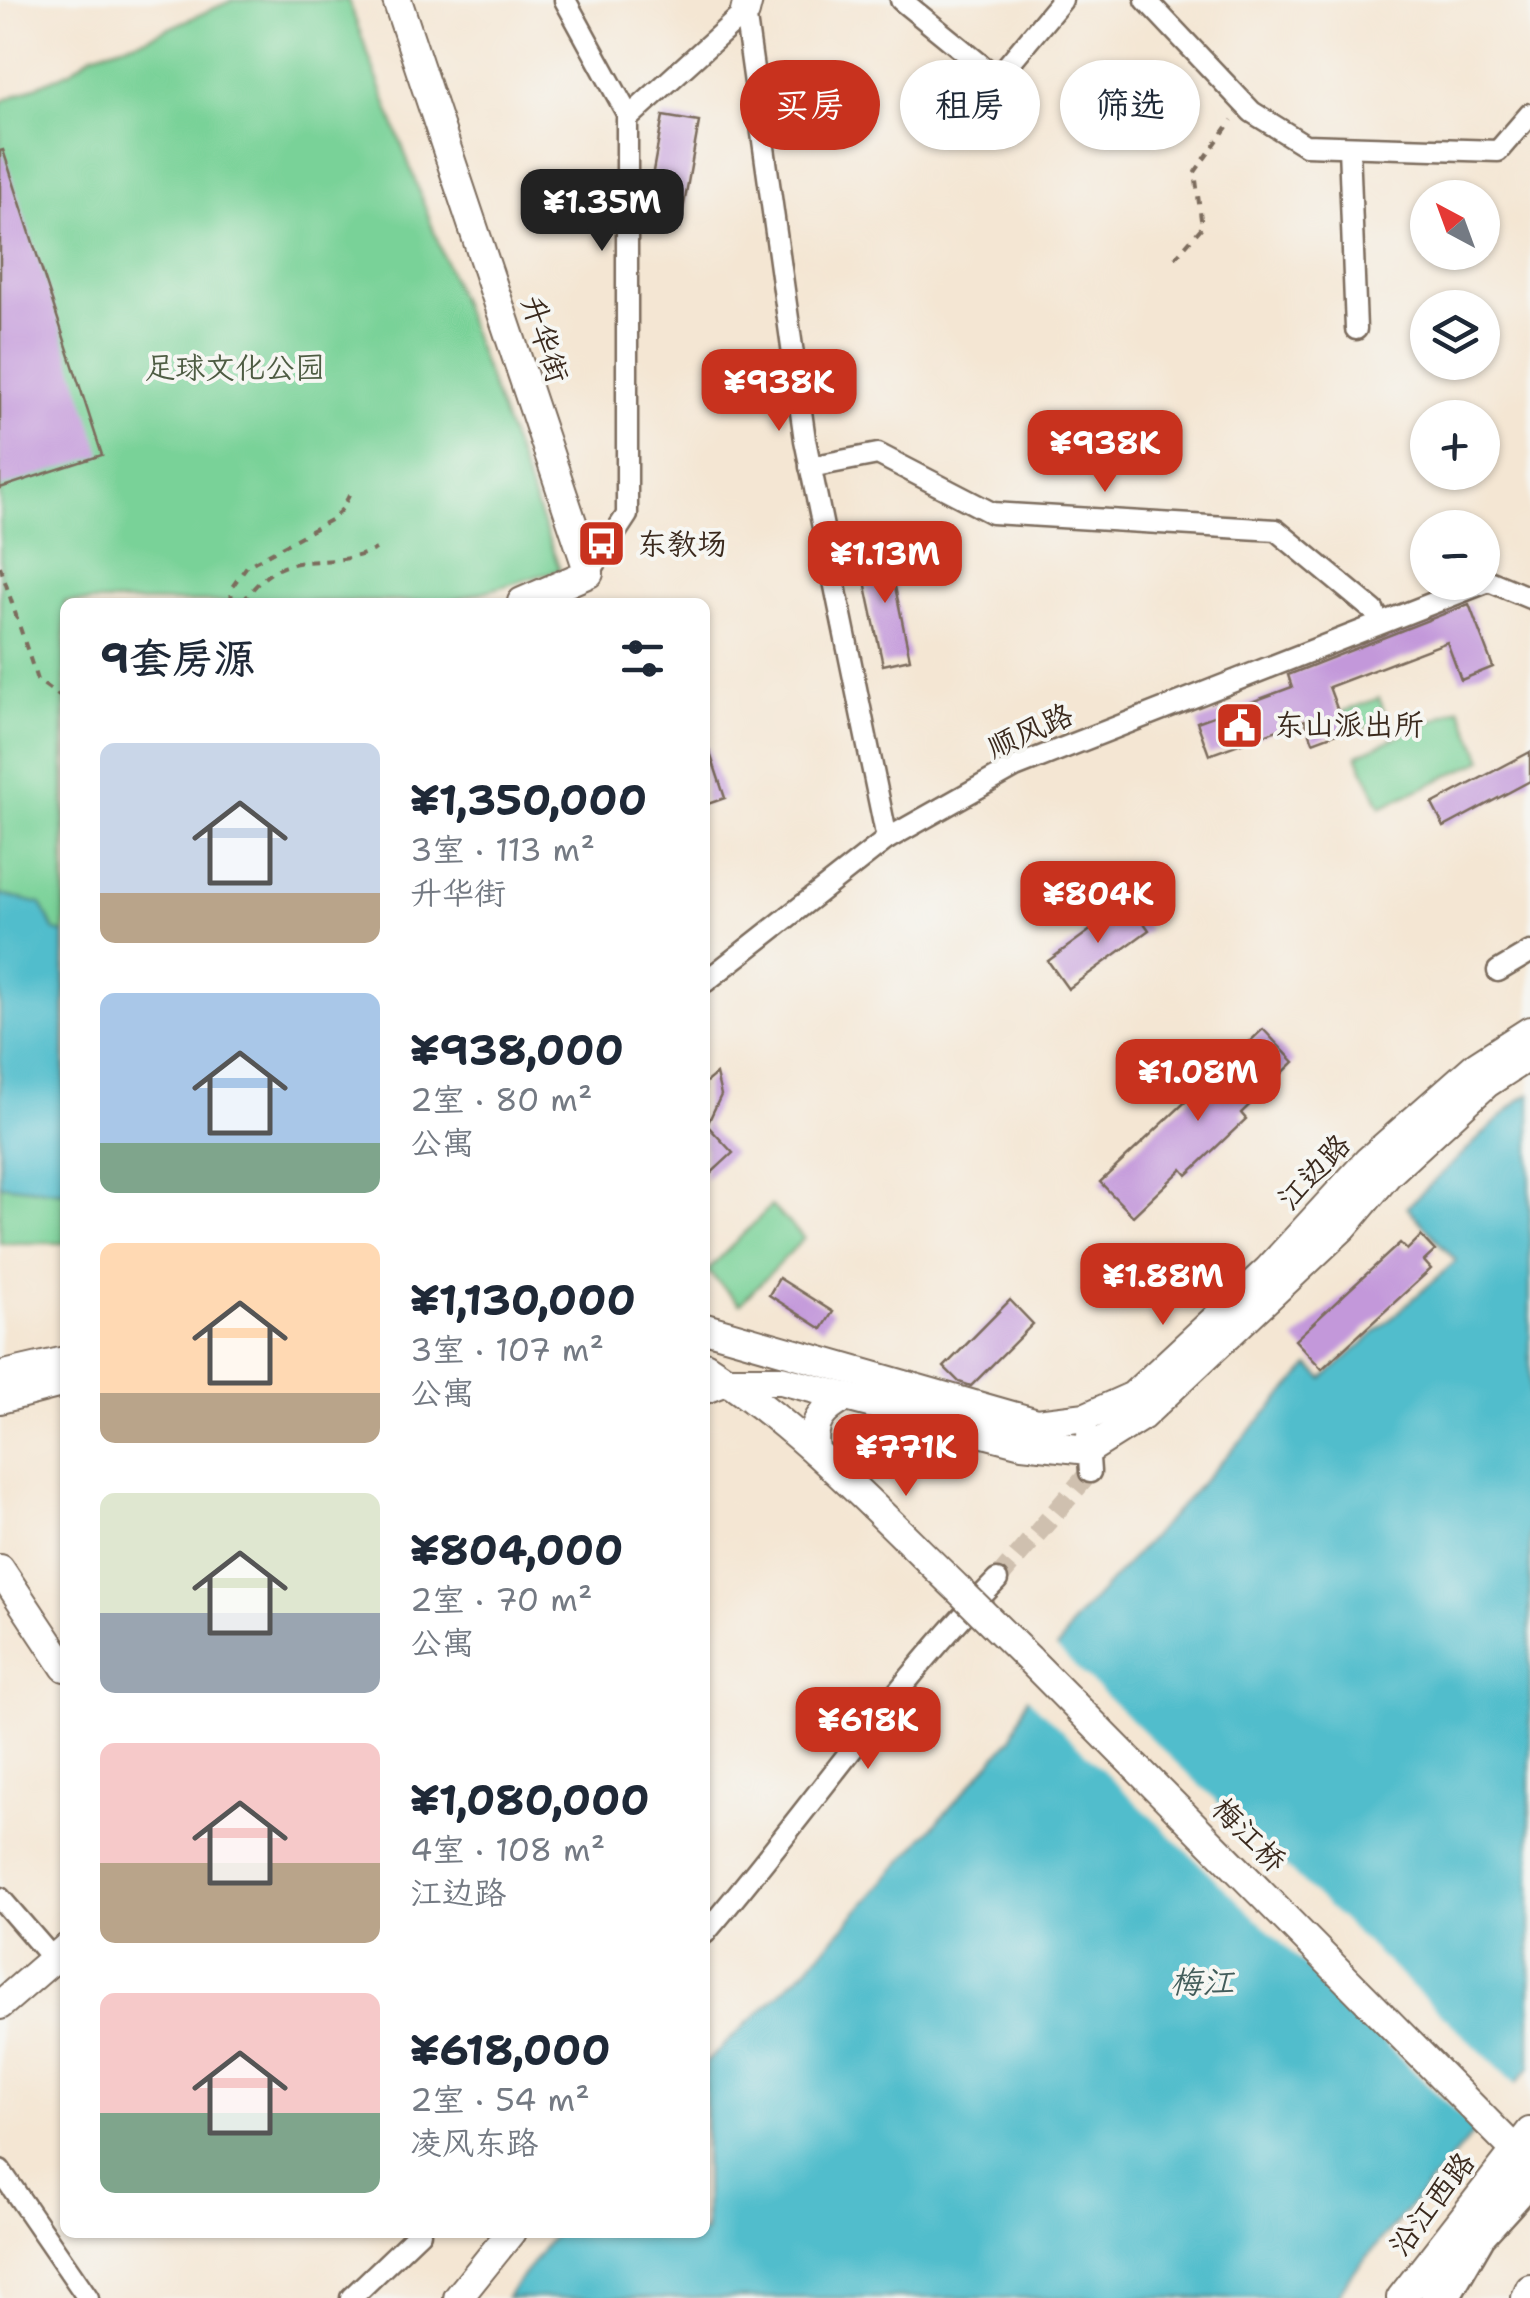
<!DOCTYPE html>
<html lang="zh">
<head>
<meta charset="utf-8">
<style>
	:root { --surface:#fff; --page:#f6f6f7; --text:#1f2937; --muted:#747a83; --accent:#c8321e }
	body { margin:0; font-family:"Shantell Sans","LXGW WenKai TC",sans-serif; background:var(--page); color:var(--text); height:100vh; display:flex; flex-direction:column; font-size:38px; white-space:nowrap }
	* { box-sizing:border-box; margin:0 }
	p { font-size:32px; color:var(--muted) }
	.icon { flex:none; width:55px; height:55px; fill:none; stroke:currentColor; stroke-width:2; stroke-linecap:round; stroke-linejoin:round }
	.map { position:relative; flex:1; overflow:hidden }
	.sheet { position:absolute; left:60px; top:598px; width:650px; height:1640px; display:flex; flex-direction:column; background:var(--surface); border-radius:15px; box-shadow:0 2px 8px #0004 }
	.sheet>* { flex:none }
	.hud { position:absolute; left:740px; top:60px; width:640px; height:90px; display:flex; gap:20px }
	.needle { width:65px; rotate:319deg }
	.fabs { position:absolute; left:1410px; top:180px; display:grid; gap:20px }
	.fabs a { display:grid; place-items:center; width:90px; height:90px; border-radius:50%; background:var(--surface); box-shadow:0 2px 8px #0004; font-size:50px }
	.price { position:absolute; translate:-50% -85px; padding:0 22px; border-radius:20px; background:var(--accent); color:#fff; font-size:32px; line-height:65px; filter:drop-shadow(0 2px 5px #0008) }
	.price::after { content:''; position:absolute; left:50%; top:60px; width:30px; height:22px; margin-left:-15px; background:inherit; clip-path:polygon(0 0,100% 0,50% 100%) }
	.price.current { background:#222; color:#fff }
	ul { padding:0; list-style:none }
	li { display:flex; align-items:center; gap:30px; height:250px; padding:0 40px }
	li span { display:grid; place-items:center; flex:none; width:280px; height:200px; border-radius:15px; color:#555 }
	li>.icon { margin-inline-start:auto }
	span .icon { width:120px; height:120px; fill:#fffc; stroke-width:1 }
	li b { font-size:42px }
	h2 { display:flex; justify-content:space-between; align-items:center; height:120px; padding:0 40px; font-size:42px }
	.chip { padding:0 35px; border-radius:45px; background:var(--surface); box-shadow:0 2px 8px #0004; font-size:35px; line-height:90px }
	.chip.current { background:var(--accent); color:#fff }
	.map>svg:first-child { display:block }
</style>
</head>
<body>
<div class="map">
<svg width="1530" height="2298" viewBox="0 0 1530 2298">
	<rect width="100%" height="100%" fill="#f6f6f2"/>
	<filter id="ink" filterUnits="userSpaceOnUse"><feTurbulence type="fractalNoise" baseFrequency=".01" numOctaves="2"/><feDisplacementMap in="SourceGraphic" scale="20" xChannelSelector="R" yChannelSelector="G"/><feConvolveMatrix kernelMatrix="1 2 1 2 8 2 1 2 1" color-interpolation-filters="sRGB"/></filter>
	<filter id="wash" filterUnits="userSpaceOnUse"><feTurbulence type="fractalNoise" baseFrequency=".0048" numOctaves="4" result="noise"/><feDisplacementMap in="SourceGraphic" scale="40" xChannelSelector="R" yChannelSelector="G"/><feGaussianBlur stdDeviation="2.25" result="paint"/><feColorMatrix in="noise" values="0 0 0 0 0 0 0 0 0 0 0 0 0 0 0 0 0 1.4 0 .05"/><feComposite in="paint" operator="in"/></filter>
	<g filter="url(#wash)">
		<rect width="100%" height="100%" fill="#f4e6d3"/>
		<g fill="#79d298" stroke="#5a7e5b" stroke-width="2.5">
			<path d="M233 0H348L560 570 448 602H65V1243H0V102L71 71 93 54 147 38Z"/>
			<path d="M1379 698 1387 719 1351 732 1344 711Z"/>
			<path d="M1460 708 1483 760 1381 807 1357 755Z"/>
			<path d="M771 1206 804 1238 740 1304 707 1271Z"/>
		</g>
		<g fill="#51bdcc" stroke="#467475" stroke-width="2.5">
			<path d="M0 894 41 904 55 931 65 933V1192L0 1185Z"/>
			<path d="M1530 1094V2067L1348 2279 1336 2298H506L555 2233 705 2232V2063L807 1968 1012 1738 1028 1696 1075 1620 1310 1366 1323 1379 1456 1261 1407 1207 1518 1101Z"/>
		</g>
		<path fill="#f4e6d3" d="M1053 1646 1519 2088 1479 2134 1024 1694Z"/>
		<g id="blocks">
			<g fill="#c398da">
				<path d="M663 116 699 122 680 227 644 221Z"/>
				<path d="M3 150 102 455 0 488V151Z"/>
				<path d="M887 548 910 659 883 665 859 553Z"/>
				<path d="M1469 604 1493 667 1461 680 1447 642 1329 687 1345 730 1313 742 1305 720 1209 755 1197 722 1292 687 1288 675Z"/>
				<path d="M705 747H708L725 798 705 805Z"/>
				<path d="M1530 752V781L1444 827 1432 804Z"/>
				<path d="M1129 902 1149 930 1068 989 1048 961Z"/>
				<path d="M1263 1029 1294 1062 1241 1113 1246 1119 1187 1175 1182 1169 1133 1216 1100 1182Z"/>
				<path d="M716 1074 721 1095 707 1125 733 1153 705 1179V1083Z"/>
				<path d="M1421 1236 1435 1251 1424 1261 1431 1269 1322 1369 1295 1340 1400 1243 1407 1250Z"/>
				<path d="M779 1278 833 1312 822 1329 769 1295Z"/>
				<path d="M1010 1300 1033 1324 971 1386 959 1382 944 1367Z"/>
			</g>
		</g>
	</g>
	<g filter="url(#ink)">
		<use href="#blocks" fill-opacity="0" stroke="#7c6c5d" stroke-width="2.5"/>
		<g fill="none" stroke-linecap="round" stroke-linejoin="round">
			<path stroke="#cfc0af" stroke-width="20" stroke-dasharray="20 10" stroke-linecap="butt" d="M997 1580 1090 1472"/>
			<defs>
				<g id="street">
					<path d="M565 0 629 117"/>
					<path d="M901 0 997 78 1062 0"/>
					<path d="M1146 0 1252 112 1305 145 1498 151 1530 114"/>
					<path d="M1349 147 1356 329"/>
					<path d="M810 467 878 454 992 513 1276 530 1374 611"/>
					<path d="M589 573 627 515V119L745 12 805 440 887 839"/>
					<path d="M1498 971 1530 952"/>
					<path d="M705 982 887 839 1015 767 1489 581 1530 598"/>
					<path d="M1086 1417 1090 1472"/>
					<path d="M0 1898 53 1959"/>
					<path d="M705 1933C805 1817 890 1689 997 1580"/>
					<path d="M0 2170 88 2298"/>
					<path d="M351 2298 420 2232"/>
					<path d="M1430 2298 1469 2232 1530 2166"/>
					<path d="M1449 2298 1484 2238 1530 2187"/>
				</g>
				<g id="secondary">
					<path d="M397 0 589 573 522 602"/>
					<path d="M745 12 748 0"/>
					<path d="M705 1328 1037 1423 1086 1417 1133 1396 1268 1270 1368 1161 1477 1065 1530 1031"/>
					<path d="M705 1366C799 1426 878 1512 958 1589"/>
					<path d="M0 1376 65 1361"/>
					<path d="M705 1389 728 1380H781L1022 1443 1088 1450 1142 1416 1344 1226 1388 1174 1487 1083 1530 1055"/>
					<path d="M0 1399 65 1382"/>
					<path d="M815 1451C811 1423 821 1410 846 1397"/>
					<path d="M0 1569 65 1667"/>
					<path d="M1029 1659 1514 2149 1530 2159"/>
					<path d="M0 2005 65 1949"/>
					<path d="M458 2298 511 2232"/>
					<path d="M1401 2298 1530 2132"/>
					<path d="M1526 2298 1530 2289"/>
				</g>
			</defs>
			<use href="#street" stroke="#7c6c5d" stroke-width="25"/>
			<use href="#secondary" stroke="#7c6c5d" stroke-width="32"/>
			<g stroke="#7c6c5d" stroke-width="4" stroke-dasharray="8 8" stroke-linecap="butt">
				<path d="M1175 258 1202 227 1195 172 1232 120"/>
				<path d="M0 566 37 680 65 700"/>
				<path d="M231 602 232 587 247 566 332 519 342 509 353 488"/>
				<path d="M243 602C285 540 322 575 376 549"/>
			</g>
			<use href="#street" stroke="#fff" stroke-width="20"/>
			<use href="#secondary" stroke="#fff" stroke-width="28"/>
			<defs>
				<path id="secondary-bridge" d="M958 1589 1029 1659"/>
			</defs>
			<use href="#secondary-bridge" stroke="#7c6c5d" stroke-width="32" stroke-linecap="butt"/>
			<use href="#secondary-bridge" stroke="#fff" stroke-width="28"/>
		</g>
	</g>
	<defs>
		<symbol id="bus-square" viewBox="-11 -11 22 22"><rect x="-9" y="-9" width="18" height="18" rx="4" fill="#c8321e" stroke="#f6f6f2"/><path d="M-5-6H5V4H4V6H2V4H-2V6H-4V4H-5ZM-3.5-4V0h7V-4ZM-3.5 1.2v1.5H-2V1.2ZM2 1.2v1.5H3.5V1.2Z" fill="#fff"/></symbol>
		<symbol id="civic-square" viewBox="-11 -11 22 22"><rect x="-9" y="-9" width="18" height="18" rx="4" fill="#c8321e" stroke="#f6f6f2"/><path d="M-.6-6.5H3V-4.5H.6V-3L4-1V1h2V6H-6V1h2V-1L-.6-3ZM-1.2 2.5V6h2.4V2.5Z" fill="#fff"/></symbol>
	</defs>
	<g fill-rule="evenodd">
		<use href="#bus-square" x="574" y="516" width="55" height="55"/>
		<use href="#civic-square" x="1212" y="698" width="55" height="55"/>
	</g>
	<g text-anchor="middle" stroke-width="8" stroke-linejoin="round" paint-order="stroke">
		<g font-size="30" fill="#3b2a1e" stroke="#f6f6f2">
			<text transform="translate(545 339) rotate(72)" y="10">升华街</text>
			<text transform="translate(1030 731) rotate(-24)" y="10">顺风路</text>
			<text transform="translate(1314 1172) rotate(-47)" y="10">江边路</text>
			<text transform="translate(1249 1835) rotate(45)" y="10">梅江桥</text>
			<text transform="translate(1432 2204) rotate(-53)" y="10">沿江西路</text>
		</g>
		<g font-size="30" fill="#4e5c43" stroke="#f6f6f2">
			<text x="235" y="378">足球文化公园</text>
		</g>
		<g font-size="30" fill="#3b2a1e" stroke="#f6f6f2" text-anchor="start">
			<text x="637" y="554">东教场</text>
			<text x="1274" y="735">东山派出所</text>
		</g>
		<g font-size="32" font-style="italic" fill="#435d5b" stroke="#f6f6f2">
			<text x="1202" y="1993">梅江</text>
		</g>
	</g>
</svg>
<div class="fabs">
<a><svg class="needle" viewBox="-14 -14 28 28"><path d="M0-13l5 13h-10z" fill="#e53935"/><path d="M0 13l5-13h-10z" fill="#747a83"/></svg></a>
<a><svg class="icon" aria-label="layers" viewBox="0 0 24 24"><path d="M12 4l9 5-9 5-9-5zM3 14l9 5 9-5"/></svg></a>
<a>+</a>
<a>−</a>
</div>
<b class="price current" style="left:602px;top:254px">¥1.35M</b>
<b class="price" style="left:779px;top:434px">¥938K</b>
<b class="price" style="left:1105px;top:495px">¥938K</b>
<b class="price" style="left:885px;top:606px">¥1.13M</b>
<b class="price" style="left:1098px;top:946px">¥804K</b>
<b class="price" style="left:1198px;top:1124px">¥1.08M</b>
<b class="price" style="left:1163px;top:1328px">¥1.88M</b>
<b class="price" style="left:906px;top:1499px">¥771K</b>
<b class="price" style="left:868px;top:1772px">¥618K</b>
<div class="hud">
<a class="chip current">买房</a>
<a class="chip">租房</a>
<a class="chip">筛选</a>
</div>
<section class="sheet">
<h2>9套房源<svg class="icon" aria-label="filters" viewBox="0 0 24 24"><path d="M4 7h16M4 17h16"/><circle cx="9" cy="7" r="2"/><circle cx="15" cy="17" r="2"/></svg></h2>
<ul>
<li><span style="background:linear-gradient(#c9d6e8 75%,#b9a48a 0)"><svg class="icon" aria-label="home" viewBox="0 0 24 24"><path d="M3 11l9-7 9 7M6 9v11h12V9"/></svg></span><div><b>¥1,350,000</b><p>3室 · 113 m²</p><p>升华街</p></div></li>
<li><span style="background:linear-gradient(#a9c7e8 75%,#7fa58c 0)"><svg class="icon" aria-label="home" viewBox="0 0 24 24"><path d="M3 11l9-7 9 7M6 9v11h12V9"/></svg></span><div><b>¥938,000</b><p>2室 · 80 m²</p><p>公寓</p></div></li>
<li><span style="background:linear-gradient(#ffd9b3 75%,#b9a48a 0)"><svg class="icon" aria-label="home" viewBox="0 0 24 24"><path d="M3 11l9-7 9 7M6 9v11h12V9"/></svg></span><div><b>¥1,130,000</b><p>3室 · 107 m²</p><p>公寓</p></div></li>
<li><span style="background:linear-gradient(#dfe7d0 60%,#9aa5b1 0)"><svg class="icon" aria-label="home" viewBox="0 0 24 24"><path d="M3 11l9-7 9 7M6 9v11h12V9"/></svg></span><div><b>¥804,000</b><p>2室 · 70 m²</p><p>公寓</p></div></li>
<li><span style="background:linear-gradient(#f6c9c9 60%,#b9a48a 0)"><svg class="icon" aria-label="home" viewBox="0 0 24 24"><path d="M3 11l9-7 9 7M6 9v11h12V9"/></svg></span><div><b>¥1,080,000</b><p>4室 · 108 m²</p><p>江边路</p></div></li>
<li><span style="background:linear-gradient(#f6c9c9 60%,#7fa58c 0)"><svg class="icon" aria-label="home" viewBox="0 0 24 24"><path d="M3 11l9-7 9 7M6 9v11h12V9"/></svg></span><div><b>¥618,000</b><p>2室 · 54 m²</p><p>凌风东路</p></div></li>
</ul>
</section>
</div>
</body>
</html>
